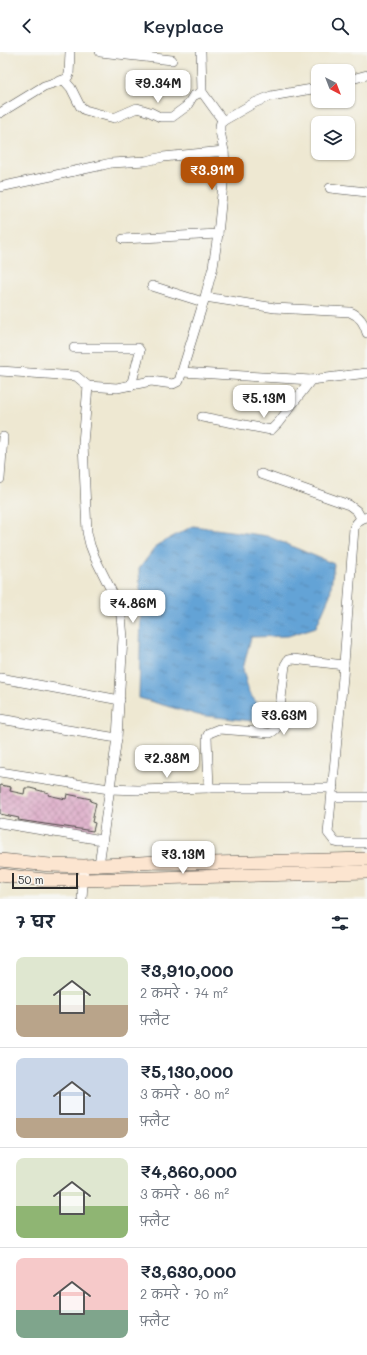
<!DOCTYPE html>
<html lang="hi">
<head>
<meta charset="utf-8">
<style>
	:root { --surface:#fff; --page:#f6f6f7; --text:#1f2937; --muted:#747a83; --line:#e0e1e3; --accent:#b45309 }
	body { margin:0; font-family:Mali,"Playpen Sans Deva",sans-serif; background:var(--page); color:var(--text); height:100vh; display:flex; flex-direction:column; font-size:15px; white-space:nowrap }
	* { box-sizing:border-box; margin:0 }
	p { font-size:13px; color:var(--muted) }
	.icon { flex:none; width:22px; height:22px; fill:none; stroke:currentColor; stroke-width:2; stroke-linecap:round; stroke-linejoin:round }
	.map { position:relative; height:847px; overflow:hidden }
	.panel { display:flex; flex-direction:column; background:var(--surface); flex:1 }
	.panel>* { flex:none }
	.needle { width:26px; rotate:138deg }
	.tools { position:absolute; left:311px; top:12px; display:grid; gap:8px }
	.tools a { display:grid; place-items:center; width:44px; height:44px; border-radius:8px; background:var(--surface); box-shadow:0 1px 3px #0004; font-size:20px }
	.scale { position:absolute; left:12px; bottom:10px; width:66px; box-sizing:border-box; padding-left:4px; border:2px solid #2b2b2b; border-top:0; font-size:11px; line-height:14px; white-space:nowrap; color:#2b2b2b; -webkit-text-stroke:3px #f6f6f2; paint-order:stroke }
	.price { position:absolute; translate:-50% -34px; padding:0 9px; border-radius:8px; background:#fff; color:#222; font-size:13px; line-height:26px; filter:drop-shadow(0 1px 2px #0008) }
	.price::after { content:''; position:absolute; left:50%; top:24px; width:12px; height:9px; margin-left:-6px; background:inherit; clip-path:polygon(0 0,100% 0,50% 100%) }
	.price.current { background:var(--accent); color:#fff }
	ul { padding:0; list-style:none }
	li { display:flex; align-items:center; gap:12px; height:100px; padding:0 16px }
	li+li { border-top:1px solid var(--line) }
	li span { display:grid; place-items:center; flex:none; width:112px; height:80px; border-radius:8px; color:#555 }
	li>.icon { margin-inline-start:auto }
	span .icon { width:48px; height:48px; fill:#fffc; stroke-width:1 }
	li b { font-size:17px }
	h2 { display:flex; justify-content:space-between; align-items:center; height:48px; padding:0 16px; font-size:17px }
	header { display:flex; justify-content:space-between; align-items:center; height:52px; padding:0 16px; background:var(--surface); font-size:18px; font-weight:600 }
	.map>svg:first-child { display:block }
</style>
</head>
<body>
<header><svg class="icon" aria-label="back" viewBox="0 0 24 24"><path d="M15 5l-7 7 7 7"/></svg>Keyplace<svg class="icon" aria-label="search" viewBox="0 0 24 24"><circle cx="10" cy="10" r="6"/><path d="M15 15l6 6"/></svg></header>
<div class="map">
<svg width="367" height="847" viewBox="0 0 367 847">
	<defs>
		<pattern id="water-ripples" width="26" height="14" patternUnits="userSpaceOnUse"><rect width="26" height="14" fill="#64a3d6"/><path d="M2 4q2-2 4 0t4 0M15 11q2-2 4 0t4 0" fill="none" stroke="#5385ae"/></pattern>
		<pattern id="building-cross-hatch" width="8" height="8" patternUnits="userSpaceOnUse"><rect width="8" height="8" fill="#dca8c6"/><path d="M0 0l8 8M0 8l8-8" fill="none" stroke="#b389a1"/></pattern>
	</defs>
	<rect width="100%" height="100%" fill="#f6f6f2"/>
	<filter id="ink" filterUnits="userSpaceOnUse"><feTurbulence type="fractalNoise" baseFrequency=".025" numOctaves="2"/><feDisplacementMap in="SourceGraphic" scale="8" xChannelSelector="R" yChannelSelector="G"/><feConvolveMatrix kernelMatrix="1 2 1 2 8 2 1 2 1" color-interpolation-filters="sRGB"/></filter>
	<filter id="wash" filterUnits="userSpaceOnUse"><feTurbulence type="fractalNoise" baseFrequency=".012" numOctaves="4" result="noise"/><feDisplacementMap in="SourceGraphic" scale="16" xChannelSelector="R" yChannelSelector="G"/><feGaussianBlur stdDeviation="0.9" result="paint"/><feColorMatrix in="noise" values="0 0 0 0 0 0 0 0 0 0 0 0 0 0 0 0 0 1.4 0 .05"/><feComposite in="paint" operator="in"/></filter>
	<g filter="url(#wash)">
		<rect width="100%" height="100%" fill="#eee8d2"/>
		<path fill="url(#water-ripples)" stroke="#486780" d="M193 474 267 484 334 512 330 543 316 575 288 584 251 585 243 617 249 641 265 661 252 669 198 663 139 646 141 556 139 517 157 493Z"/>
		<g id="blocks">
			<path fill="url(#building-cross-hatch)" d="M0 733 11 735 10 739 24 742 25 736H30L49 741 48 743 66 747 67 742 91 747 90 749 96 751 92 770 95 771 93 779 18 768 19 766 0 762Z"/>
		</g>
	</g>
	<g filter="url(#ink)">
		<use href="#blocks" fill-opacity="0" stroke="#484744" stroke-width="1"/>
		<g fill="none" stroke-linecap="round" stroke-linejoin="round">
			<defs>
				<g id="street">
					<path d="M100 0 172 8"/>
					<path d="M201 0 202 40 223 69"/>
					<path d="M64 28 71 36 80 54 85 58 114 66 137 56 150 60 160 65H172L187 54 193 44 202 40"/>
					<path d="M348 28 367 23"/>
					<path d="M0 61 44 34 66 27 69 23 70 0"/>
					<path d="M0 135 98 114 111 111 146 109 163 105 224 99"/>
					<path d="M330 136 367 140"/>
					<path d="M123 187 218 182"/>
					<path d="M152 234 203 250"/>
					<path d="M205 245 275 256 350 260C360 264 364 271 367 281"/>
					<path d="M74 296H138L140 299 131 334"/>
					<path d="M0 319 76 324 88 334 117 336 151 329 173 332 179 329 205 245 213 215 218 182 225 112 224 99 220 79V74L221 70 254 51 271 44 318 36"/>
					<path d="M182 320 311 328 367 321"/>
					<path d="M88 334 83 391 87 480 90 493 95 506 115 546 121 564 123 586 117 686 99 813"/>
					<path d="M202 365 271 378 278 371 311 328"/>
					<path d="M261 422 349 453 357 459 361 466"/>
					<path d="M0 427 3 385"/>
					<path d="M367 465C360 467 357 469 354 476L343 625 328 781 335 790 339 791H367"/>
					<path d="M0 626 120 648"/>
					<path d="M0 667 117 686"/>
					<path d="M0 720 109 737 138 738 209 736H333"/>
					<path d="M209 736 207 685 209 681 219 677 270 681C275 679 276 677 278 672L285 613 288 608 293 607 344 613"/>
					<path d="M332 745H367"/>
					<path d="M0 771 102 788"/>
					<path d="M82 847 84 814"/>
				</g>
				<g id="secondary">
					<path d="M0 808 50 813 84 814 158 810 212 811 367 807"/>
					<path d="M0 823 45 828H83L367 820"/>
				</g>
			</defs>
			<use href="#street" stroke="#484744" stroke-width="10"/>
			<use href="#secondary" stroke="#484744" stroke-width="14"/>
			<use href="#street" stroke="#fff" stroke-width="9"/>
			<use href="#secondary" stroke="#fce5d0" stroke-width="13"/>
		</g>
	</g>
</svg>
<div class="tools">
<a><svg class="needle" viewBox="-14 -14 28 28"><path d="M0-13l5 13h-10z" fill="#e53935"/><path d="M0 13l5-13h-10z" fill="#747a83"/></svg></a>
<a><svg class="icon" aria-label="layers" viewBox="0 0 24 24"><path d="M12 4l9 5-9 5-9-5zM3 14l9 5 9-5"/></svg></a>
</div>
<div class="scale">50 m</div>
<b class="price" style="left:158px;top:52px">₹9.34M</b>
<b class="price current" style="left:212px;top:139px">₹3.91M</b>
<b class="price" style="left:264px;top:367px">₹5.13M</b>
<b class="price" style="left:133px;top:572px">₹4.86M</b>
<b class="price" style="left:284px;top:684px">₹3.63M</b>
<b class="price" style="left:167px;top:727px">₹2.38M</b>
<b class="price" style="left:183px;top:823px">₹3.13M</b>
</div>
<section class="panel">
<h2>7 घर<svg class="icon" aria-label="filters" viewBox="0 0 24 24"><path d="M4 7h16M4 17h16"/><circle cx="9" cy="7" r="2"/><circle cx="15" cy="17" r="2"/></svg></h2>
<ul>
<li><span style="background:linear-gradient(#dfe7d0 60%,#b9a48a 0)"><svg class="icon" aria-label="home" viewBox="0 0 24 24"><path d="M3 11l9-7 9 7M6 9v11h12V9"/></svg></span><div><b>₹3,910,000</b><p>2 कमरे · 74 m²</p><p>फ़्लैट</p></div></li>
<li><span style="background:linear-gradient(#c9d6e8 75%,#b9a48a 0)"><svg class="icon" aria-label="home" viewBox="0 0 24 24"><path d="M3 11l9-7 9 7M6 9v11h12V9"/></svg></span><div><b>₹5,130,000</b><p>3 कमरे · 80 m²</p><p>फ़्लैट</p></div></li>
<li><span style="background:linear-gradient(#dfe7d0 60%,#8fb573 0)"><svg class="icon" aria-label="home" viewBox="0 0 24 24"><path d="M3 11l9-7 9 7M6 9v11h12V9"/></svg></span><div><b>₹4,860,000</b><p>3 कमरे · 86 m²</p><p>फ़्लैट</p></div></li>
<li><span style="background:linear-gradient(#f6c9c9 65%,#7fa58c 0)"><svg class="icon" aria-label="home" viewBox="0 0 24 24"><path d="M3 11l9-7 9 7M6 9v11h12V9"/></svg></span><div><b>₹3,630,000</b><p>2 कमरे · 70 m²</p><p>फ़्लैट</p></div></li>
</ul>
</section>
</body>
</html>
